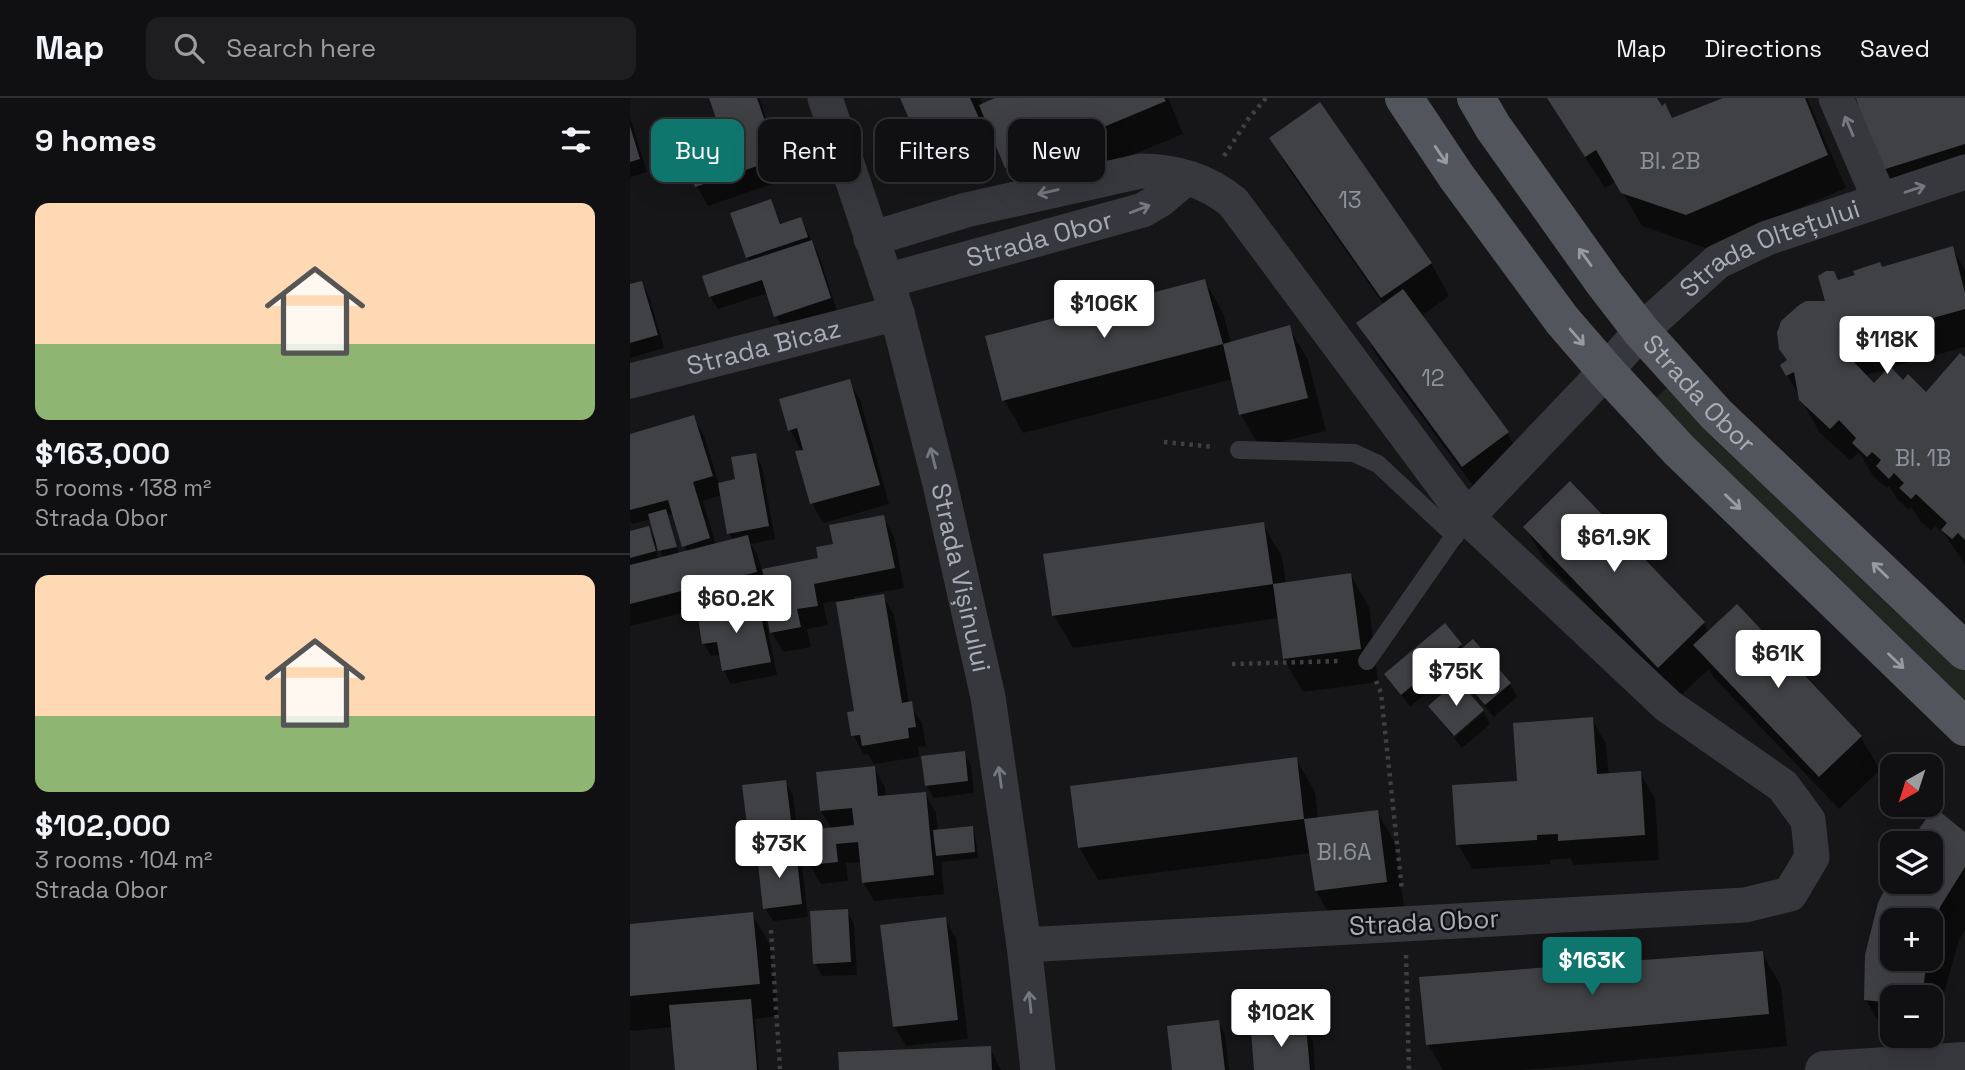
<!DOCTYPE html>
<html lang="en">
<head>
<meta charset="utf-8">
<style>
	:root { --surface:#101012; --page:#1e1e20; --text:#f1f3f6; --muted:#9c9d9f; --line:#303032; --accent:#0f766e }
	body { margin:0; font-family:"Space Grotesk",sans-serif; background:var(--page); color:var(--text); height:100vh; display:flex; flex-direction:column; font-size:26px; white-space:nowrap }
	* { box-sizing:border-box; margin:0 }
	p { font-size:23px; color:var(--muted) }
	.icon { flex:none; width:38px; height:38px; fill:none; stroke:currentColor; stroke-width:2; stroke-linecap:round; stroke-linejoin:round }
	.map { position:relative; flex:1; overflow:hidden }
	.details { display:flex; flex-direction:column; background:var(--surface); width:630px }
	.details>* { flex:none }
	.banner { position:absolute; left:21px; top:21px; width:665px; height:63px; display:flex; gap:14px }
	.needle { width:46px; rotate:219deg }
	.buttons { position:absolute; left:1250px; top:656px; display:grid; gap:14px }
	.buttons a { display:grid; place-items:center; width:63px; height:63px; border-radius:14px; background:var(--surface); box-shadow:0 7px 28px #0002,0 0 0 2px var(--line); font-size:35px }
	.price { position:absolute; translate:-50% -60px; padding:0 16px; border-radius:7px; background:#fff; color:#222; font-size:23px; line-height:46px; filter:drop-shadow(0 2px 4px #0008) }
	.price::after { content:''; position:absolute; left:50%; top:42px; width:21px; height:16px; margin-left:-10px; background:inherit; clip-path:polygon(0 0,100% 0,50% 100%) }
	.price.active { background:var(--accent); color:#fff }
	ul { padding:0; list-style:none }
	li { display:grid; align-content:center; gap:14px; height:371px; padding:0 35px }
	li+li { border-top:2px solid var(--line) }
	li span { display:grid; place-items:center; height:217px; border-radius:14px; color:#555 }
	li>.icon { margin-inline-start:auto }
	span .icon { width:126px; height:126px; fill:#fffc; stroke-width:1 }
	li b { font-size:30px }
	h2 { display:flex; justify-content:space-between; align-items:center; height:84px; padding:0 35px; font-size:30px }
	.chip { padding:0 24px; border-radius:14px; background:var(--surface); box-shadow:0 7px 28px #0002,0 0 0 2px var(--line); font-size:24px; line-height:63px }
	.chip.active { background:var(--accent); color:#fff }
	header { display:flex; align-items:center; gap:42px; box-sizing:border-box; height:98px; padding:0 35px; background:var(--surface); border-bottom:2px solid var(--line) }
	header strong { font-size:33px }
	nav { display:flex; gap:38px; margin-inline-start:auto; font-size:24px }
	.search { width:490px; height:63px; background:var(--page); display:flex; align-items:center; gap:18px; box-sizing:border-box; padding:0 24px; border-radius:14px; color:var(--muted); font-size:26px }
	main { display:flex; flex:1; min-height:0 }
	.map>svg:first-child { display:block }
</style>
</head>
<body>
<header>
<strong>Map</strong>
<div class="search"><svg class="icon" aria-label="search" viewBox="0 0 24 24"><circle cx="10" cy="10" r="6"/><path d="M15 15l6 6"/></svg>Search here</div>
<nav><a>Map</a><a>Directions</a><a>Saved</a></nav>
</header>
<main>
<section class="details">
<h2>9 homes<svg class="icon" aria-label="filters" viewBox="0 0 24 24"><path d="M4 7h16M4 17h16"/><circle cx="9" cy="7" r="2"/><circle cx="15" cy="17" r="2"/></svg></h2>
<ul>
<li><span style="background:linear-gradient(#ffd9b3 65%,#8fb573 0)"><svg class="icon" aria-label="home" viewBox="0 0 24 24"><path d="M3 11l9-7 9 7M6 9v11h12V9"/></svg></span><div><b>$163,000</b><p>5 rooms · 138 m²</p><p>Strada Obor</p></div></li>
<li><span style="background:linear-gradient(#ffd9b3 65%,#8fb573 0)"><svg class="icon" aria-label="home" viewBox="0 0 24 24"><path d="M3 11l9-7 9 7M6 9v11h12V9"/></svg></span><div><b>$102,000</b><p>3 rooms · 104 m²</p><p>Strada Obor</p></div></li>
</ul>
</section>
<div class="map">
<svg width="1335" height="972" viewBox="0 0 1335 972">
	<rect width="100%" height="100%" fill="#161618"/>
	<path fill="#1e261f" d="M1045 283 1335 569V618L1017 308Z"/>
	<g fill="#0007" fill-rule="evenodd">
		<path d="M81 0H129L157 81 78 108 67 88 52 47 92 33Z"/>
		<path d="M272 0H350L353 7 370 0H538L553 36 395 101 376 69 355 17 351 19 366 53 310 78 292 45Z"/>
		<path d="M917 0H1025L1042 21 1098 0H1177L1216 90 1075 150 1012 128 986 83 975 90Z"/>
		<path d="M1228 0H1335V84L1270 105 1251 72Z"/>
		<path d="M0 19 17 74 0 79Z"/>
		<path d="M641 41 801 165 819 198 791 218 877 335 896 368 852 400 747 258 729 226 754 207 660 73Z"/>
		<path d="M140 103 152 127 171 121 189 157 207 213 153 231 146 218 138 195 88 211 80 198 120 164 117 159Z"/>
		<path d="M1322 150 1335 172V249L1259 270 1273 284 1297 296 1335 261V467L1316 438 1305 427 1301 432 1290 423 1282 409 1279 412 1267 401 1259 388 1257 390 1243 378 1229 354 1220 362 1190 335 1152 268 1159 263 1198 205 1208 184ZM1259 272 1244 287 1238 282 1237 276Z"/>
		<path d="M575 183 593 215 601 245 659 229 678 262 696 333 630 349 611 317 603 281 393 335 374 302Z"/>
		<path d="M11 185 19 198 34 250 0 260V188Z"/>
		<path d="M219 283 230 302 259 406 193 425 182 405 172 354 160 332Z"/>
		<path d="M63 319 74 338 89 386 107 383 125 356 132 369 145 441 121 446 128 458 132 473 190 461 205 447 253 419 264 438 274 490 224 499 225 503 253 498 264 517 279 606 292 625 296 648 288 649 289 659 244 666 238 656 234 657 223 637 226 614 207 503 193 505 198 527 177 531 181 549 153 554 142 535 135 501 140 500 139 493 0 528V434L18 430 26 442 21 421 2 426 0 422V338ZM92 397 99 435 103 442 86 447 73 403ZM43 416 57 454 49 456 38 417ZM25 447H26L34 460 28 461Z"/>
		<path d="M633 426 652 459 656 486 720 476 739 509 748 584 673 594 654 561 649 520 443 550 424 517Z"/>
		<path d="M895 429 1074 525 1079 535 1231 639 1250 672 1209 711 1084 580 1079 571 1047 601 914 462Z"/>
		<path d="M127 506 135 519 147 577 101 586 94 573 91 557 81 558 73 545Z"/>
		<path d="M815 528 833 551 880 586 887 599 864 619 824 572 780 609 756 576Z"/>
		<path d="M800 608 852 612 822 638Z"/>
		<path d="M854 614 860 626 832 650 824 640Z"/>
		<path d="M962 621 976 646 979 677 1010 675 1025 700 1029 762 944 767 940 760 920 762V766L842 771 828 746 889 685Z"/>
		<path d="M334 655 341 668 344 695 304 700 296 687Z"/>
		<path d="M666 661 685 694 688 721 747 714 766 747 775 816 705 826 686 793 681 755 468 782 449 749Z"/>
		<path d="M244 670 255 689 256 699 295 696 306 715 308 733 342 729 345 736 348 760 311 764 314 796 244 803 233 784 231 764 216 765 218 783 191 786 180 767 173 750 202 731 191 713Z"/>
		<path d="M155 684 163 697 170 758 167 759 172 768 178 819 143 823 135 810 130 764 122 750Z"/>
		<path d="M1335 737V832L1329 842 1314 895 1309 940 1292 938H1300V900H1262V935H1255L1236 902 1262 784H1300ZM1262 822H1300V861H1262Z"/>
		<path d="M217 813 224 826 227 877 192 878 185 865Z"/>
		<path d="M122 816 141 849 148 918 125 921 129 972H47L43 929 0 933V828Z"/>
		<path d="M315 821 326 840 338 941 276 948 264 928Z"/>
		<path d="M1132 855 1151 888 1157 948 895 972H813L798 946Z"/>
		<path d="M588 924 595 937 599 972H544Z"/>
		<path d="M675 930 683 943 685 972H626Z"/>
		<path d="M360 950 371 972H210Z"/>
	</g>
	<g fill="#404145">
		<path d="M79 0H127L148 61 65 89 50 46 90 32Z"/>
		<path d="M270 0H340L349 20 290 46Z"/>
		<path d="M365 0H534L536 3 375 70 349 7Z"/>
		<path d="M917 0H1027L1032 8 1035 5 1042 20 1093 0H1175L1198 57 1056 117 991 95 966 52 955 59Z"/>
		<path d="M1226 0H1335V46L1249 73Z"/>
		<path d="M690 4 802 165 751 200 639 40Z"/>
		<path d="M0 28 10 61 0 64Z"/>
		<path d="M141 101 150 126 171 119 178 139 116 160 100 115Z"/>
		<path d="M182 142 201 200 144 219 132 182 79 199 72 178Z"/>
		<path d="M1323 148 1335 195V211L1243 237V239L1220 243 1224 264 1244 285 1260 268 1273 282 1278 276 1296 294 1330 255 1335 259V442L1328 435 1322 441 1311 432 1317 425 1286 396 1281 401 1269 390 1274 385 1264 375 1259 381 1246 368 1251 362 1242 354 1237 359 1222 345 1226 340 1209 322 1200 331 1169 302 1164 274 1156 278 1150 267 1157 262 1149 251 1147 235 1151 223 1169 207 1176 203H1195L1188 178 1196 173H1204L1208 182 1225 177 1223 173 1250 164 1252 169Z"/>
		<path d="M575 181 593 246 372 303 355 238Z"/>
		<path d="M12 183 28 237 0 245V186Z"/>
		<path d="M773 191 879 334 832 369 726 225Z"/>
		<path d="M660 227 678 300 609 317 593 246Z"/>
		<path d="M220 281 250 387 180 406 165 353 173 352 167 330 158 333 149 301Z"/>
		<path d="M64 317 83 378 63 384 80 440 52 449 38 402 0 412V336Z"/>
		<path d="M126 355 139 428 97 436 88 385 105 381 101 359Z"/>
		<path d="M940 383 1075 524 1028 570 893 429Z"/>
		<path d="M36 411 47 449 28 453 18 416Z"/>
		<path d="M254 417 265 470 184 486 188 508 167 511 171 529 140 535 133 500 138 499 132 471 188 460 186 449 203 446 199 427Z"/>
		<path d="M634 424 643 486 422 518 413 456Z"/>
		<path d="M19 428 26 453 0 460V433Z"/>
		<path d="M118 437 127 474 0 506V467Z"/>
		<path d="M721 475 731 551 653 561 643 486Z"/>
		<path d="M254 496 272 605 282 603 286 629 278 630 279 640 232 648 230 637 221 638 217 614 224 613 206 504Z"/>
		<path d="M128 504 141 564 92 573 87 544 72 546 67 514Z"/>
		<path d="M1107 506 1232 638 1189 679 1063 547Z"/>
		<path d="M815 525 832 546 771 597 754 576Z"/>
		<path d="M843 541 881 585 855 607 817 563Z"/>
		<path d="M828 582 854 612 824 638 798 608Z"/>
		<path d="M963 619 967 676 1011 673 1015 737 928 743V736L907 737V742L826 747 822 687 887 683 883 625Z"/>
		<path d="M335 653 338 683 295 688 291 658Z"/>
		<path d="M667 659 674 721 448 750 440 688Z"/>
		<path d="M245 668 248 698 296 694 304 777 232 785 228 744 206 746 208 764 179 767 177 750 171 751 169 733 224 727 222 710 190 713 186 674Z"/>
		<path d="M156 682 164 746 120 751 112 687Z"/>
		<path d="M1304 709 1335 734V769L1310 809 1301 844 1300 822H1262V861H1297L1292 900H1262V905L1234 902 1235 857 1248 805 1262 776V784H1300V746H1279Z"/>
		<path d="M748 712 757 784 685 793 674 721Z"/>
		<path d="M343 728 345 754 306 758 303 732Z"/>
		<path d="M166 753 172 806 133 811 127 757Z"/>
		<path d="M218 811 221 864 183 866 180 813Z"/>
		<path d="M123 814 130 886 0 898V826Z"/>
		<path d="M316 819 328 922 263 929 250 827Z"/>
		<path d="M1133 853 1139 916 796 947 789 879Z"/>
		<path d="M121 901 127 972H45L39 907Z"/>
		<path d="M589 922 595 972H542L537 928Z"/>
		<path d="M676 928 680 972H624L621 932Z"/>
		<path d="M361 948 362 972H209L208 954Z"/>
	</g>
	<g fill="none" stroke-linecap="round" stroke-linejoin="round">
		<g stroke="#3d3f44" stroke-width="4.5" stroke-dasharray="3.5 5" stroke-linecap="butt">
			<path d="M594 58 619 20 636 0"/>
			<path d="M534 344 585 349"/>
			<path d="M602 566 712 563"/>
			<path d="M746 583 751 595 772 793"/>
			<path d="M141 832 150 972"/>
			<path d="M776 857 779 972"/>
		</g>
		<g stroke="#37383d" stroke-width="18">
			<path d="M609 352 724 355 748 366 825 438"/>
			<path d="M737 563 831 428"/>
		</g>
		<g stroke="#37383d" stroke-width="35">
			<path id="s1" d="M195 0 267 215 310 386 358 599 394 847 408 972"/>
			<path d="M1206 0 1250 102"/>
			<path d="M241 141 336 112 511 73C545 73 577 83 603 104L837 419 1038 608 1153 688 1178 722 1182 759 1160 796 1115 807 394 847"/>
			<path id="s2" d="M256 183 513 112 530 102 556 80"/>
			<path id="s3" d="M0 283 267 215"/>
			<path id="s4" d="M837 419 976 273 1011 233 1087 164 1137 140 1335 74"/>
		</g>
		<path stroke="#37383d" stroke-width="38" d="M1194 972 1335 963"/>
		<g stroke="#53555c" stroke-width="38">
			<path d="M774 0 826 78 932 222 976 273 1049 352 1335 629"/>
			<path id="s5" d="M846 0 863 29 974 185 1011 233 1086 316 1335 553"/>
		</g>
	</g>
	<defs><path id="oneway-shaft" d="M-6 0H5M1.5-3L5.5 0L1.5 3" fill="none" stroke-width="1.6" stroke-linecap="round" stroke-linejoin="round" transform="scale(1.75)"/></defs>
	<g stroke="#757881">
		<use href="#oneway-shaft" transform="translate(1219 28) rotate(-113)"/>
		<use href="#oneway-shaft" transform="translate(1285 91) rotate(-18)"/>
		<use href="#oneway-shaft" transform="translate(418 94) rotate(167)"/>
		<use href="#oneway-shaft" transform="translate(510 111) rotate(-21)"/>
		<use href="#oneway-shaft" transform="translate(303 360) rotate(-104)"/>
		<use href="#oneway-shaft" transform="translate(370 679) rotate(-98)"/>
		<use href="#oneway-shaft" transform="translate(400 904) rotate(-96)"/>
	</g>
	<g stroke="#979ba6">
		<use href="#oneway-shaft" transform="translate(811 57) rotate(56)"/>
		<use href="#oneway-shaft" transform="translate(955 159) rotate(-126)"/>
		<use href="#oneway-shaft" transform="translate(947 239) rotate(49)"/>
		<use href="#oneway-shaft" transform="translate(1103 404) rotate(44)"/>
		<use href="#oneway-shaft" transform="translate(1250 472) rotate(-136)"/>
		<use href="#oneway-shaft" transform="translate(1266 563) rotate(44)"/>
	</g>
	<g text-anchor="middle" stroke-width="5" stroke-linejoin="round" paint-order="stroke">
		<g font-size="23" fill="#8e929b">
			<text x="1040" y="71">Bl. 2B</text>
			<text x="720" y="110">13</text>
			<text x="803" y="288">12</text>
			<text x="1293" y="368">Bl. 1B</text>
			<text x="714" y="762">Bl.6A</text>
		</g>
		<g font-size="26" fill="#a8adb8" stroke="#111113">
			<text dy="9" stroke="none"><textPath href="#s2" startOffset="159">Strada Obor</textPath></text>
			<text dy="9" stroke="none"><textPath href="#s4" startOffset="411">Strada Oltețului</textPath></text>
			<text dy="9" stroke="none"><textPath href="#s3" startOffset="138">Strada Bicaz</textPath></text>
			<text dy="9" stroke="none"><textPath href="#s5" startOffset="371">Strada Obor</textPath></text>
			<text dy="9" stroke="none"><textPath href="#s1" startOffset="499">Strada Vișinului</textPath></text>
			<text transform="translate(794 824) rotate(-3)" y="9">Strada Obor</text>
		</g>
	</g>
</svg>
<div class="buttons">
<a><svg class="needle" viewBox="-14 -14 28 28"><path d="M0-13l5 13h-10z" fill="#e53935"/><path d="M0 13l5-13h-10z" fill="#9c9d9f"/></svg></a>
<a><svg class="icon" aria-label="layers" viewBox="0 0 24 24"><path d="M12 4l9 5-9 5-9-5zM3 14l9 5 9-5"/></svg></a>
<a>+</a>
<a>−</a>
</div>
<b class="price" style="left:474px;top:242px">$106K</b>
<b class="price" style="left:1257px;top:278px">$118K</b>
<b class="price" style="left:984px;top:476px">$61.9K</b>
<b class="price" style="left:106px;top:537px">$60.2K</b>
<b class="price" style="left:1148px;top:592px">$61K</b>
<b class="price" style="left:826px;top:610px">$75K</b>
<b class="price" style="left:149px;top:782px">$73K</b>
<b class="price active" style="left:962px;top:899px">$163K</b>
<b class="price" style="left:651px;top:951px">$102K</b>
<div class="banner">
<a class="chip active">Buy</a>
<a class="chip">Rent</a>
<a class="chip">Filters</a>
<a class="chip">New</a>
</div>
</div>
</main>
</body>
</html>
